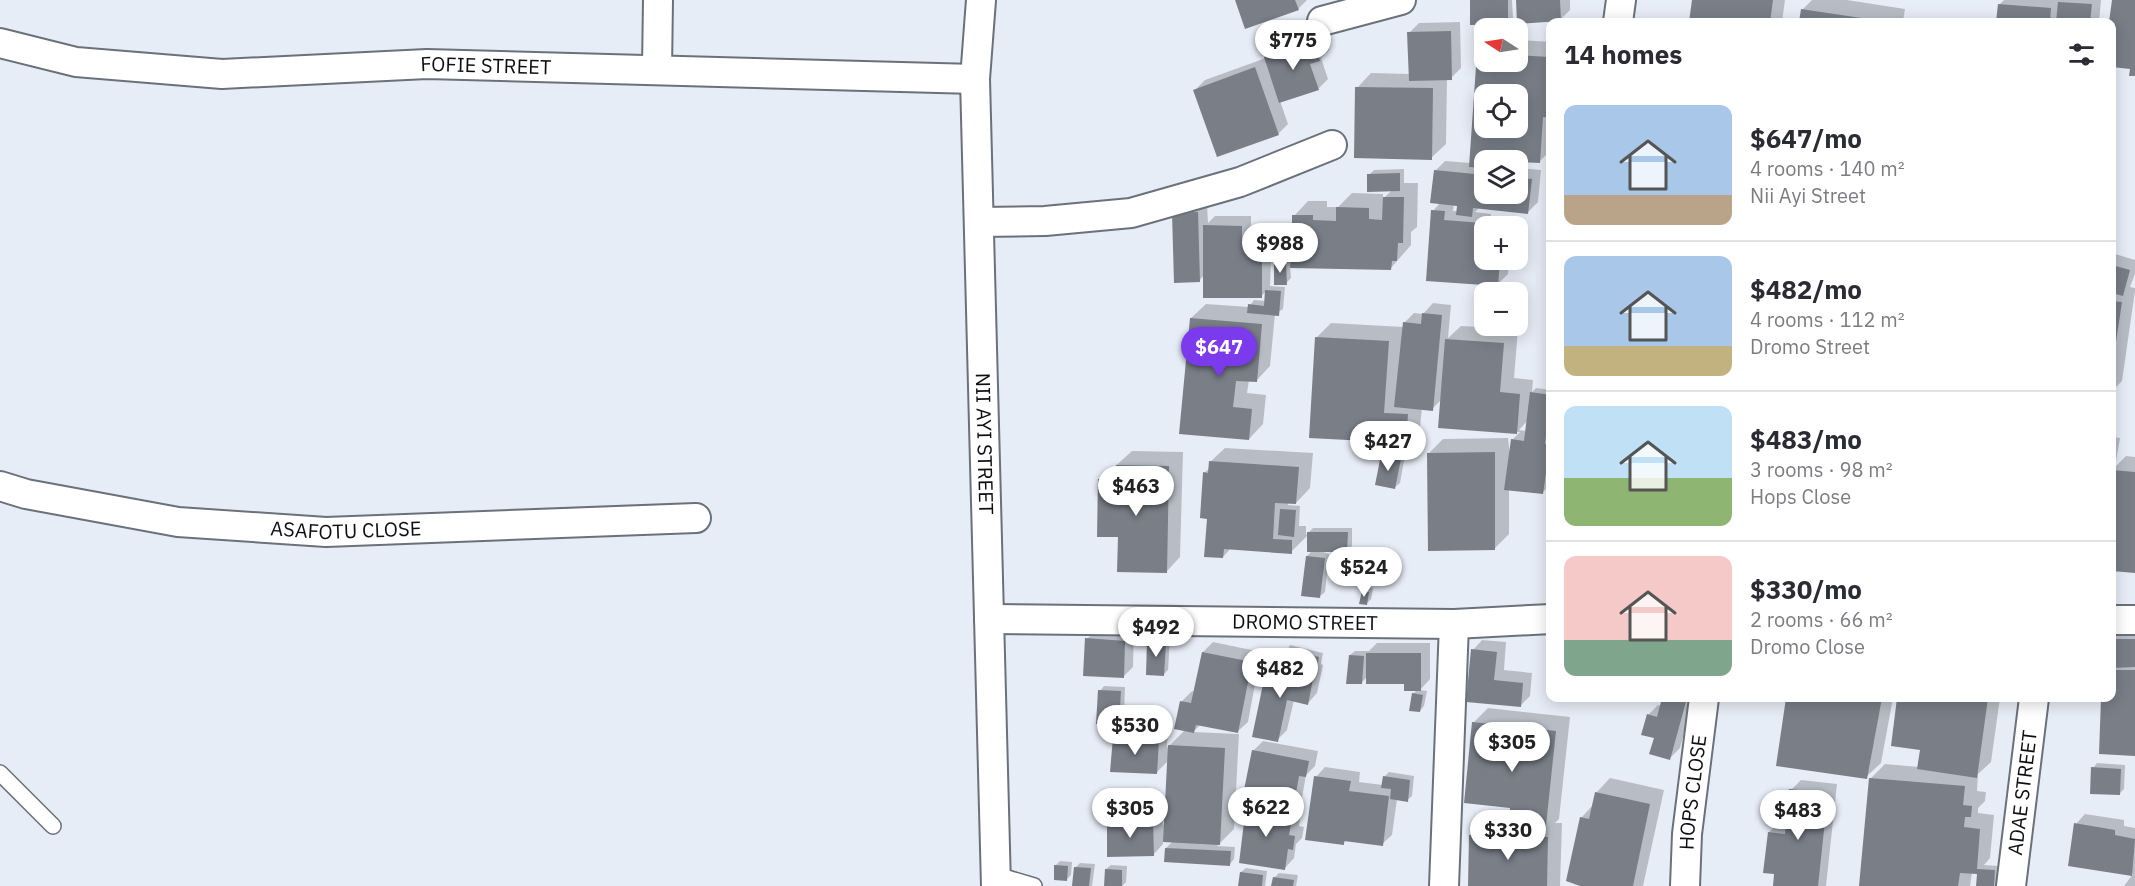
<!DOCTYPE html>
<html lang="en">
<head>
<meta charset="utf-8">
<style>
	:root { --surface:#fff; --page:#f7f7f7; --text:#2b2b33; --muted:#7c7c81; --line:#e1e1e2; --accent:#7c3aed }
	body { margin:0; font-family:"IBM Plex Sans",sans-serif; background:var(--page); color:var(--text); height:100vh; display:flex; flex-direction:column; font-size:22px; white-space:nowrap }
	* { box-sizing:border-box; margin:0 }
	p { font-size:20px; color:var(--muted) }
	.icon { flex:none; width:33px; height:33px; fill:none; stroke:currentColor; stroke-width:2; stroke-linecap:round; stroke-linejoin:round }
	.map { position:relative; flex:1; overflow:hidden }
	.sheet { position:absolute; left:1546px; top:18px; width:570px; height:684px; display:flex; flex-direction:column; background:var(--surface); border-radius:12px; box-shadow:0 3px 15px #0003 }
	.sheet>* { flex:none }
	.needle { width:39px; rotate:282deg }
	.buttons { position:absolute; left:1474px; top:18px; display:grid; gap:12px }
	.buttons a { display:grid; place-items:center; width:54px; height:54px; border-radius:12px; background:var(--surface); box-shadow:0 3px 15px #0003; font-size:30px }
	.price { position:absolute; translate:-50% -51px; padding:0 14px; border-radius:21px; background:#fff; color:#222; font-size:20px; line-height:39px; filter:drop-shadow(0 2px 3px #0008) }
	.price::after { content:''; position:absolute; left:50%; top:36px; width:18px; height:14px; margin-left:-9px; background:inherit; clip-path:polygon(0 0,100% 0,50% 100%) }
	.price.on { background:var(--accent); color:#fff }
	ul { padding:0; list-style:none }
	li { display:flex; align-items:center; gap:18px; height:150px; padding:0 18px }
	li+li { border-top:2px solid var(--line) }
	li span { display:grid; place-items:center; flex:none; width:168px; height:120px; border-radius:12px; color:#555 }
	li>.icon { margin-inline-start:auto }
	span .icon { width:72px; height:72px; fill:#fffc; stroke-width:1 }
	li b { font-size:26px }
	h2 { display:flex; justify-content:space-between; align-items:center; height:72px; padding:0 18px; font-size:26px }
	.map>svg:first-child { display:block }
</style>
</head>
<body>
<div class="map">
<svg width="2135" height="886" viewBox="0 0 2135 886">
	<rect width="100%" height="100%" fill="#e7edf7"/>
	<g fill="#0003" fill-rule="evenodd">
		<path d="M1237 0H1307L1298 9Z"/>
		<path d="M1471 0H1512L1513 18 1508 23Z"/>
		<path d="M1517 0H1570V10L1560 20Z"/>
		<path d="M1694 0H1785L1782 22H1690Z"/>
		<path d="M1812 0H1847L1905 9 1903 22H1800L1802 10Z"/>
		<path d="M2004 0H2101L2099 22H1998L1999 5Z"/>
		<path d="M1460 22 1461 68 1451 78H1447L1446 144 1431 158 1357 88 1371 73 1410 74 1409 33 1419 23Z"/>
		<path d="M1324 32 1329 50 1321 58 1328 79 1318 89 1280 101 1288 124 1278 134 1195 90 1205 80 1266 58 1275 47Z"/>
		<path d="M1518 40 1551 42V150L1539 162 1485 160V194H1518V168L1541 170 1538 202 1528 212 1479 208 1475 212 1491 214 1490 226H1485V260H1509L1508 274 1498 284 1433 211 1440 203 1435 171 1445 161 1471 163 1479 53 1485 47V62H1518ZM1485 94H1518V128H1485ZM1454 204 1459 205 1458 211H1453Z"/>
		<path d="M1404 169V183H1418L1417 227 1411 232V245L1391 268 1290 267 1291 278 1286 283 1275 265 1280 260 1292 259 1288 231 1294 225V216L1308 201H1327V207H1338L1352 193 1383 194V199L1392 190 1369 175 1374 170Z"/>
		<path d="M1207 203 1208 223 1215 216H1251V230H1272L1270 286 1285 287 1283 309 1275 314 1270 366 1256 381 1249 380 1247 393 1266 395 1263 424 1249 439 1181 433 1191 318 1206 304 1249 307 1254 300 1266 301 1267 291 1261 296 1204 275 1199 281 1173 214Z"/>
		<path d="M2112 253 2135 260V274L2130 287 2135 288V291L2122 381 2112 391Z"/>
		<path d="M1433 303 1451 305 1448 338 1461 326 1518 329 1514 378 1533 380 1532 392 1536 388 1551 390V484L1542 493 1509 489V534L1494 549 1429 453 1443 439 1508 438 1510 455 1512 440 1520 432 1440 426 1442 399 1432 409 1422 408 1420 427 1406 441 1317 337 1331 323 1404 327V323L1414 313 1423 314ZM1528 420 1527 431 1519 430Z"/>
		<path d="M2112 437 2120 438 2115 467 2126 456 2135 457V572L2112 569Z"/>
		<path d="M1225 448 1313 453 1310 488 1296 503 1288 502V505L1300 506 1299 526H1306V535L1313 528H1352V546L1347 550H1318L1329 554 1325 592 1320 596 1307 556 1313 550 1308 535 1291 552 1231 548 1223 557 1208 517 1204 473 1210 468V462Z"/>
		<path d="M1132 451 1183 452 1180 557 1166 572 1120 536 1100 480Z"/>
		<path d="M1387 451 1405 455 1400 483 1395 487 1382 456Z"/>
		<path d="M1368 587 1373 588 1371 599 1366 604 1363 591Z"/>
		<path d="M1097 629 1134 631 1133 667 1123 677 1087 639Z"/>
		<path d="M2135 630V754L2100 753 2103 698H2112V631Z"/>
		<path d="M1153 637 1170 638 1168 670 1164 674 1149 641Z"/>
		<path d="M1482 640 1506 642 1504 670 1532 673 1530 696 1520 706 1467 701 1473 650Z"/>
		<path d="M1213 642 1261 652 1248 722 1238 731 1201 724 1193 732 1239 734 1234 829 1217 846 1235 847 1234 859 1230 864 1166 848 1173 841 1163 840V844L1154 854 1108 823 1118 813 1162 811 1163 825H1165L1169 760 1156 773 1114 738 1124 728 1168 730 1167 748 1185 730 1182 701 1192 691 1195 692 1203 652Z"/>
		<path d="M1377 643H1430V679L1420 690 1427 691 1424 706 1420 711 1413 694 1418 689 1405 682 1367 677 1361 683 1350 655 1355 651H1369Z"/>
		<path d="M1290 645 1323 653 1321 664 1323 665 1317 693 1308 703 1294 700 1287 730 1277 740 1268 666 1278 656 1284 657Z"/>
		<path d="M1104 686 1125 687 1124 718 1119 723 1100 691Z"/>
		<path d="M1664 698H1693L1680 748 1670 758 1656 737 1648 715 1658 705 1662 706Z"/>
		<path d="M1788 698H1893L1881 763 1866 777 1777 764Z"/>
		<path d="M1899 698H2000L1991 762 1978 774 1977 791 1986 792 1985 801 1978 808V813L1994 815 1990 858 1984 865 1999 866 1998 886H1977L1978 870 1972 873 1970 886H1861L1870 779 1885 764 1919 767 1921 749 1892 744Z"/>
		<path d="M1488 708 1570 717 1559 819 1555 823H1562L1560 886H1470L1471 836 1485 821 1510 822 1511 807 1473 723Z"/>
		<path d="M1263 741 1318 751 1315 766 1306 775 1302 798 1298 802 1302 803 1299 826 1304 827 1302 838 1296 844 1294 858 1285 868 1248 807 1254 801 1253 751Z"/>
		<path d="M2097 763 2125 765 2124 789 2119 794 2093 768Z"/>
		<path d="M1325 767 1360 772 1359 782 1383 785 1384 777 1389 772 1414 776 1412 796 1407 800 1397 799 1392 835 1382 844 1347 840 1343 844 1316 777Z"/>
		<path d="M1610 778 1664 790 1643 886H1581V818L1593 805 1596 793Z"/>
		<path d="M1801 780 1837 784 1826 886H1775L1776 873 1769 832 1779 823H1787L1791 790Z"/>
		<path d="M2085 814 2124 820V826L2135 828V886H2124L2133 874 2070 865 2076 824Z"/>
		<path d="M1060 861 1072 862 1071 875 1067 879 1055 866Z"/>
		<path d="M1080 863 1095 864 1092 886H1074L1075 868Z"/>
		<path d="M1111 865 1127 866 1126 882 1122 886H1105L1106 869Z"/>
		<path d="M1246 868 1267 871 1265 886H1239L1241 872Z"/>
		<path d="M1279 873 1298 875 1296 886H1273L1274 878Z"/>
	</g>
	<g fill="#797e87" fill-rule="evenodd">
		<path d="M1235 0H1295L1299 10 1245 29Z"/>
		<path d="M1470 0H1508V24L1470 25Z"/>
		<path d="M1516 0H1560L1561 21 1517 24Z"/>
		<path d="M1692 0H1773L1770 22H1689Z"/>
		<path d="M2112 0H2135V76H2129L2130 69 2112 67V22H2109Z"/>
		<path d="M2058 2 2092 4 2090 22H2056Z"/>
		<path d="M1998 4 2051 8 2050 22H1996Z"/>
		<path d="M1801 9 1881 21V22H1799Z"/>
		<path d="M1451 31 1452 80 1409 81 1407 32Z"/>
		<path d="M1314 40 1320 61 1310 64 1319 90 1279 103 1264 57Z"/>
		<path d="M1477 52 1485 53V62H1518V55L1549 57 1551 118 1543 117 1540 163 1485 160V168L1469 167ZM1485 94H1518V128H1485Z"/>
		<path d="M1255 67 1279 135 1217 157 1193 90Z"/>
		<path d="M1355 87 1433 88 1432 160 1354 158Z"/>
		<path d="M1434 170 1485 175V194H1518V178L1532 179 1528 214 1473 208 1472 217 1456 215 1457 206 1430 203Z"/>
		<path d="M1400 173V191L1367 192V174Z"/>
		<path d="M1383 197H1404L1403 243H1398L1397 261H1392L1391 270 1290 268 1291 255H1286L1287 230H1292V215H1313V220L1336 221V207L1369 208V219L1382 220Z"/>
		<path d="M1431 210 1445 211 1444 220 1482 223 1480 246 1485 247V260H1500L1498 286 1426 281Z"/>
		<path d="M1198 212 1200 282 1174 283 1172 213Z"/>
		<path d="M1203 225 1242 226V239H1262V298H1203Z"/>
		<path d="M1286 263 1287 285H1274V264Z"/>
		<path d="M2112 265 2130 270 2123 296 2112 293Z"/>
		<path d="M1265 290 1281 291 1279 316 1247 313 1248 304 1264 306Z"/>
		<path d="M2112 301 2122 302 2113 362 2112 361Z"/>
		<path d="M1422 313 1442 315 1433 411 1394 407 1403 322 1421 324Z"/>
		<path d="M1190 318 1262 324 1257 382 1236 381 1233 407 1252 409 1249 440 1179 434Z"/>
		<path d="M1315 337 1389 341 1384 413 1408 414 1406 443 1309 438Z"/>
		<path d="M1445 339 1504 343 1500 392 1520 394 1517 434 1438 428Z"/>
		<path d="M1530 392 1551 395 1545 444H1550L1543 494 1504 490 1511 439 1524 441Z"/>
		<path d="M1495 452V550L1428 551 1427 453Z"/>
		<path d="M1381 455 1401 459 1395 489 1375 485Z"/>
		<path d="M1209 461 1299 467 1296 504 1275 503 1273 539 1292 540V554L1224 549 1223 558 1204 557 1207 519 1200 518 1203 472 1208 473Z"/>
		<path d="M1116 465 1169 466 1167 573 1117 572 1118 537H1097L1098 479 1116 480Z"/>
		<path d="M2112 470 2135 472V573L2112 571Z"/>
		<path d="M1280 509 1296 510 1294 537 1278 535Z"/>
		<path d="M1307 532H1348L1347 552H1307Z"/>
		<path d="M1306 556 1325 558 1320 598 1301 596Z"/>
		<path d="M1362 591 1369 592 1367 605 1359 604Z"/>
		<path d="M1085 638 1125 641 1124 678 1083 676Z"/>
		<path d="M2112 639H2135V667L2112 668Z"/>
		<path d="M1147 641 1166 642 1164 676 1146 675Z"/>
		<path d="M1284 649 1319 657 1316 673 1280 665Z"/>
		<path d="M1471 649 1497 652 1494 680 1523 683 1521 707 1466 702Z"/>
		<path d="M1202 652 1252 662 1238 733 1196 725 1194 733 1174 729 1180 701 1191 703Z"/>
		<path d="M1366 653H1421V691H1404V684H1366Z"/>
		<path d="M1349 655 1364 656 1362 684H1346Z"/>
		<path d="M1267 665 1314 674 1308 705 1287 700 1278 742 1252 737Z"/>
		<path d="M2112 670H2135V756L2099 754 2101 698H2112Z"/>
		<path d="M1098 690 1121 691 1119 725 1096 724Z"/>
		<path d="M1412 693 1423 695 1420 712 1409 711Z"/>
		<path d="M1662 698H1687L1670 760 1649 754 1654 738 1641 735 1647 714 1657 717Z"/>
		<path d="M1786 698H1882L1867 779 1776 766Z"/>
		<path d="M1897 698H1988L1977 778 1917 769 1920 750 1891 746Z"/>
		<path d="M1472 722 1556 731 1545 835 1507 831 1510 808 1464 803Z"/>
		<path d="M1113 737 1159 739 1157 774 1110 772Z"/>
		<path d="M1168 745 1225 748 1220 845 1163 842Z"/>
		<path d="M1252 750 1309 761 1306 777 1299 776 1293 810 1242 800Z"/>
		<path d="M2091 767 2121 769 2120 795 2090 794Z"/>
		<path d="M1314 776 1351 781 1349 791 1389 796 1383 846 1344 841V845L1305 840Z"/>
		<path d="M1383 776 1410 780 1408 802 1390 799 1391 789 1381 788Z"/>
		<path d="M1869 778 1965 786 1963 805 1972 806 1971 817H1965L1964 827 1980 829 1977 869 1995 870 1994 886H1976L1977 874 1960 873 1958 886H1859Z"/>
		<path d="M1789 789 1828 793 1818 886H1773L1774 874 1763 873 1768 832 1785 834Z"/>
		<path d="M1595 792 1650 804 1633 886H1580L1566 881 1580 817 1589 819Z"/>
		<path d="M1246 806 1293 813 1289 835 1295 836 1293 850 1288 849 1285 870 1239 863Z"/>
		<path d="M1153 820 1154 856 1107 857V822Z"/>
		<path d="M2074 823 2115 830V835L2135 839 2132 876 2068 866Z"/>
		<path d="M1469 835 1548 837 1547 886H1468Z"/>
		<path d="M1165 848 1231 851 1230 866 1164 862Z"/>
		<path d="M1054 865 1068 866 1067 881 1054 880Z"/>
		<path d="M1074 867 1091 868 1089 886H1072Z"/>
		<path d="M1105 869 1122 870V886H1104Z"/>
		<path d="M1240 872 1263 875 1262 886H1238Z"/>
		<path d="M1273 877 1294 880 1293 886H1271Z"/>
	</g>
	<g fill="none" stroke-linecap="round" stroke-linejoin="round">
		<defs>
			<g id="service">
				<path d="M0 773 53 826"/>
				<path d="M997 875 1034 886"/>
			</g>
			<g id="minor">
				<path id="s1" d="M981 0 975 79 996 886"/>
				<path d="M1322 21 1401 0"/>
				<path d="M1618 22 1621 0"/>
				<path id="s2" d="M0 43 76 62 222 74 427 64 975 79"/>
				<path d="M657 69 658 0"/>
				<path d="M979 222 1045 221 1131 213 1240 182 1332 145"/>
				<path id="s3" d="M0 486 26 494 178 522 326 532 696 518"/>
				<path id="s4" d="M989 619 1454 624 1551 619"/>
				<path d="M2112 620H2135"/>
				<path d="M1444 886 1454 624"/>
				<path id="s5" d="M1685 886 1687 834 1704 698"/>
				<path id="s6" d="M2011 886 2034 698"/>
			</g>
		</defs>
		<use href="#service" stroke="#6b7179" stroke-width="18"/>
		<use href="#minor" stroke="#6b7179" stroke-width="32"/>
		<use href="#service" stroke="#fff" stroke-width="15"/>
		<use href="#minor" stroke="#fff" stroke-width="28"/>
	</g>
	<g text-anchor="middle" stroke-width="5" stroke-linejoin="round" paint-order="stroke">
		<g font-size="20" fill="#0c0e11" stroke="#f8fafe">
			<text dy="7" stroke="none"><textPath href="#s2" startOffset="489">FOFIE STREET</textPath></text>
			<text dy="7" stroke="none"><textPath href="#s1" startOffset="444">NII AYI STREET</textPath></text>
			<text dy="7" stroke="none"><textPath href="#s3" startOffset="350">ASAFOTU CLOSE</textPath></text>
			<text dy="7" stroke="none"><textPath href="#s4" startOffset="316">DROMO STREET</textPath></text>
			<text dy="7" stroke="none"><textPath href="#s5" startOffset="94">HOPS CLOSE</textPath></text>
			<text dy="7" stroke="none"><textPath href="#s6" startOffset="94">ADAE STREET</textPath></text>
		</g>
	</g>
</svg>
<div class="buttons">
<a><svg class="needle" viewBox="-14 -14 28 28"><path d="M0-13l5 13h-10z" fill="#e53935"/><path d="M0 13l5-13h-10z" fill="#7c7c81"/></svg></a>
<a><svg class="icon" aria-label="locate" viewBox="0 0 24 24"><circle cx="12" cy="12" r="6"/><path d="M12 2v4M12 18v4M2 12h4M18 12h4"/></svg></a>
<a><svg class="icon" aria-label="layers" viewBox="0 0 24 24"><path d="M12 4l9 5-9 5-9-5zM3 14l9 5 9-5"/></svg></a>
<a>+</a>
<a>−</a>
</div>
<b class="price" style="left:1293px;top:71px">$775</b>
<b class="price" style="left:1280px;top:274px">$988</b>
<b class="price on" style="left:1219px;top:378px">$647</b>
<b class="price" style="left:1388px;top:472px">$427</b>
<b class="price" style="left:1136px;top:517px">$463</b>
<b class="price" style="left:1364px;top:598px">$524</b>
<b class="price" style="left:1156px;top:658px">$492</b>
<b class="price" style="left:1280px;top:699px">$482</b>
<b class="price" style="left:1135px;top:756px">$530</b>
<b class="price" style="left:1512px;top:773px">$305</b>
<b class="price" style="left:1266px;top:838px">$622</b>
<b class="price" style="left:1130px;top:839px">$305</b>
<b class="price" style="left:1798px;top:841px">$483</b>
<b class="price" style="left:1508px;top:861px">$330</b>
<section class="sheet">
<h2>14 homes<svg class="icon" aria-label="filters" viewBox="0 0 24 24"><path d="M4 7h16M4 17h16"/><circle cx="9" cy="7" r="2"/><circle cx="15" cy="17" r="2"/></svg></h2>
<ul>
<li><span style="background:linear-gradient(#a9c7e8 75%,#b9a48a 0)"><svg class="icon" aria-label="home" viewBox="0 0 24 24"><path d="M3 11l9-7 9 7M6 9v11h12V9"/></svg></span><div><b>$647/mo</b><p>4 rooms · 140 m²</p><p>Nii Ayi Street</p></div></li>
<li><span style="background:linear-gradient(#a9c7e8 75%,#c2b280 0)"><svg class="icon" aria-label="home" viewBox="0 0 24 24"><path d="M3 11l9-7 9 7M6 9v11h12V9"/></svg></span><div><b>$482/mo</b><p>4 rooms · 112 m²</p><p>Dromo Street</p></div></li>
<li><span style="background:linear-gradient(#bfe0f5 60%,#8fb573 0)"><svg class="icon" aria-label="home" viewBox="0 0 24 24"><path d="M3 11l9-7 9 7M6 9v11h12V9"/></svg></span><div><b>$483/mo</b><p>3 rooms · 98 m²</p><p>Hops Close</p></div></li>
<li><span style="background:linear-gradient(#f6c9c9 70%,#7fa58c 0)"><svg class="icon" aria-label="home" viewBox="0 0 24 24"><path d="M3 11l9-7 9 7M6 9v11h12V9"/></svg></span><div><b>$330/mo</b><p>2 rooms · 66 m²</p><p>Dromo Close</p></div></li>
</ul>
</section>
</div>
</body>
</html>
